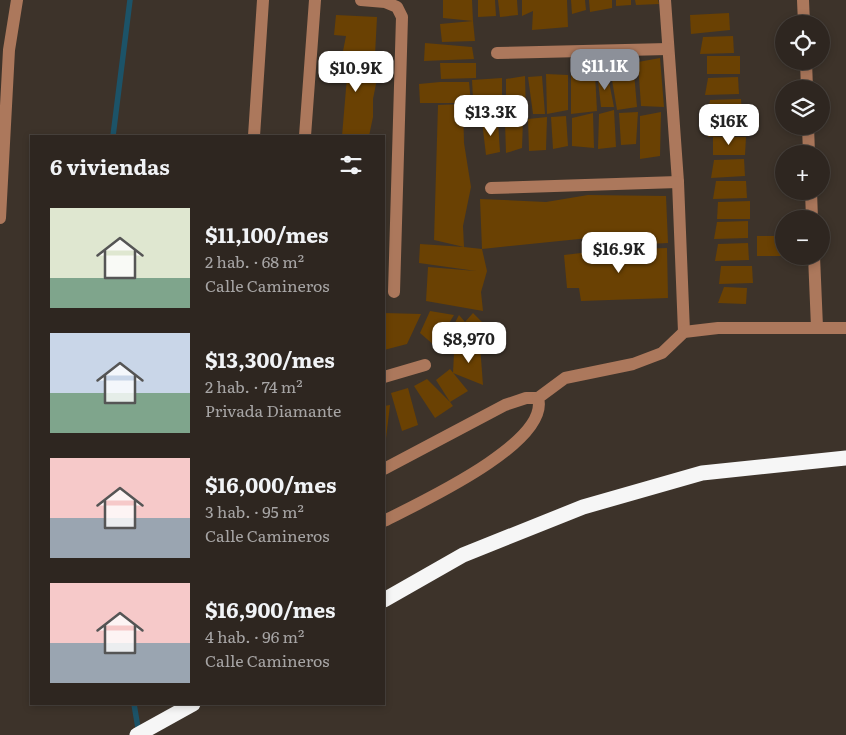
<!DOCTYPE html>
<html lang="es">
<head>
<meta charset="utf-8">
<style>
	:root { --surface:#2e2620; --page:#362e29; --text:#f1f3f6; --muted:#a7a5a5; --line:#49433e; --accent:#8c9099 }
	body { margin:0; font-family:Literata,serif; background:var(--page); color:var(--text); height:100vh; display:flex; flex-direction:column; font-size:19px; white-space:nowrap }
	* { box-sizing:border-box; margin:0 }
	p { font-size:16px; color:var(--muted) }
	.icon { flex:none; width:28px; height:28px; fill:none; stroke:currentColor; stroke-width:2; stroke-linecap:round; stroke-linejoin:round }
	.map { position:relative; flex:1; overflow:hidden }
	.sheet { position:absolute; left:30px; top:135px; width:355px; height:570px; display:flex; flex-direction:column; background:var(--surface); border-radius:0px; box-shadow:0 2px 8px #0003,0 0 0 1px var(--line) }
	.sheet>* { flex:none }
	.controls { position:absolute; left:775px; top:15px; display:grid; gap:10px }
	.controls a { display:grid; place-items:center; width:55px; height:55px; border-radius:50%; background:var(--surface); box-shadow:0 2px 8px #0003,0 0 0 1px var(--line); font-size:25px }
	.price { position:absolute; translate:-50% -42px; padding:0 11px; border-radius:10px; background:#fff; color:#222; font-size:16px; line-height:32px; filter:drop-shadow(0 1px 2px #0008) }
	.price::after { content:''; position:absolute; left:50%; top:30px; width:15px; height:11px; margin-left:-8px; background:inherit; clip-path:polygon(0 0,100% 0,50% 100%) }
	.price.current { background:var(--accent); color:#fff }
	ul { padding:0; list-style:none }
	li { display:flex; align-items:center; gap:15px; height:125px; padding:0 20px }
	li span { display:grid; place-items:center; flex:none; width:140px; height:100px; border-radius:0px; color:#555 }
	li>.icon { margin-inline-start:auto }
	span .icon { width:60px; height:60px; fill:#fffc; stroke-width:1 }
	li b { font-size:21px }
	h2 { display:flex; justify-content:space-between; align-items:center; height:60px; padding:0 20px; font-size:21px }
	.map>svg:first-child { display:block }
</style>
</head>
<body>
<div class="map">
<svg width="846" height="735" viewBox="0 0 846 735">
	<rect width="100%" height="100%" fill="#3d332a"/>
	<g fill="none" stroke-linecap="round" stroke-linejoin="round">
		<g stroke="#1c5368" stroke-width="5.5">
			<path d="M113 136 130 0"/>
			<path d="M134 704 139 734"/>
		</g>
	</g>
	<g fill="#6a4103">
		<path d="M443 0H472L473 21 443 18Z"/>
		<path d="M478 0H495L496 16 478 17Z"/>
		<path d="M498 0H517L518 15 500 17Z"/>
		<path d="M522 0H567L568 27 532 30 533 11 522 16Z"/>
		<path d="M571 0H585L586 10 572 14Z"/>
		<path d="M589 0H612V8L590 12Z"/>
		<path d="M616 0H631V5L616 6Z"/>
		<path d="M635 0H658L659 4 636 5Z"/>
		<path d="M729 13 730 30 691 34 690 15Z"/>
		<path d="M336 15 377 17 375 55 343 51 346 36 334 35Z"/>
		<path d="M473 21 475 41 442 42 440 24Z"/>
		<path d="M733 36 734 53 700 54 703 37Z"/>
		<path d="M425 43 472 47 474 59 424 61Z"/>
		<path d="M375 55 370 78 377 79 373 99V117L369 136H342L347 77 327 76 332 57Z"/>
		<rect x="707" y="56" width="33" height="18"/>
		<path d="M660 58 664 107 641 106 638 62Z"/>
		<path d="M440 63H476V78L441 79Z"/>
		<path d="M597 72 608 77 614 107H601Z"/>
		<path d="M571 73H595L597 111 571 114Z"/>
		<path d="M634 73 637 107 617 110 611 74Z"/>
		<path d="M546 74 568 75V110L547 114Z"/>
		<path d="M525 76 526 114 506 116V79Z"/>
		<path d="M542 76 545 114H533L528 77Z"/>
		<path d="M738 77 739 94 705 95 708 78Z"/>
		<path d="M502 78V119L474 118 472 80Z"/>
		<path d="M440 82H469L471 103H420L419 84Z"/>
		<path d="M741 99 742 116 708 117 710 100Z"/>
		<path d="M463 104 464 143 471 187 463 226 464 247 482 249 480 199 546 202 588 195 666 196 668 243 626 245 602 243 589 238 482 249 487 271 481 292 483 311 426 301 428 267 476 271 419 263 420 244 464 247 434 240 438 105Z"/>
		<path d="M614 110 616 147 598 149 599 114Z"/>
		<path d="M638 112 636 144 621 145 619 113Z"/>
		<path d="M661 112 660 156 640 159V116Z"/>
		<path d="M593 113 594 148 572 146V118Z"/>
		<path d="M566 116 568 146 553 149 551 117Z"/>
		<path d="M547 117 546 150 529 151 528 119Z"/>
		<path d="M741 118 742 135 708 137 711 119Z"/>
		<path d="M482 121 498 122 500 152 486 155Z"/>
		<path d="M523 121 522 148 506 153 505 122Z"/>
		<path d="M713 137H746L745 155H713Z"/>
		<path d="M744 159 745 176 711 178 714 160Z"/>
		<path d="M716 181H746L747 198 713 199Z"/>
		<path d="M750 201V219H717L718 202Z"/>
		<path d="M748 221V238L714 239 717 222Z"/>
		<rect x="757" y="236" width="27" height="20"/>
		<path d="M748 243 749 260 715 261 718 244Z"/>
		<path d="M667 248 668 298 581 301 579 288H567L564 255 607 250Z"/>
		<path d="M721 266H752L753 283 719 284Z"/>
		<path d="M724 287 747 288 746 304 718 303Z"/>
		<path d="M430 311 454 315 435 346 420 333Z"/>
		<path d="M384 313 421 314 407 344 384 350Z"/>
		<path d="M473 313 486 326 463 344 448 336 459 315 465 322Z"/>
		<path d="M480 345 483 385 453 373 454 353Z"/>
		<path d="M450 369 468 391 450 402 453 406 435 418 414 386 427 379 450 402 436 380Z"/>
		<path d="M408 388 418 425 402 431 391 393Z"/>
		<path d="M390 405 385 447H384V406Z"/>
	</g>
	<g fill="none" stroke-linecap="round" stroke-linejoin="round">
		<g stroke="#ac785c" stroke-width="12">
			<path d="M361 0 385 2 397 7 402 17 394 292"/>
			<path d="M665 0 678 182 684 332"/>
			<path d="M803 0 804 24"/>
			<path d="M497 53 668 49"/>
			<path d="M806 61 807 89"/>
			<path d="M808 126 809 154"/>
			<path d="M254 136 263 0"/>
			<path d="M305 136 315 0"/>
			<path d="M491 188 678 182"/>
			<path d="M811 191 812 219"/>
			<path d="M0 218 9 50 17 0"/>
			<path d="M814 256 817 327"/>
			<path d="M384 377 425 365"/>
			<path d="M384 469 505 405 526 398H538"/>
			<path d="M384 521C417 504 551 443 538 398L565 378 633 364 662 353 684 332 718 328H846"/>
		</g>
		<g stroke="#f6f6f6" stroke-width="15">
			<path d="M384 600 463 555 583 507 702 473 846 458"/>
			<path d="M137 735 193 704"/>
		</g>
	</g>
</svg>
<div class="controls">
<a><svg class="icon" aria-label="locate" viewBox="0 0 24 24"><circle cx="12" cy="12" r="6"/><path d="M12 2v4M12 18v4M2 12h4M18 12h4"/></svg></a>
<a><svg class="icon" aria-label="layers" viewBox="0 0 24 24"><path d="M12 4l9 5-9 5-9-5zM3 14l9 5 9-5"/></svg></a>
<a>+</a>
<a>−</a>
</div>
<b class="price current" style="left:605px;top:91px">$11.1K</b>
<b class="price" style="left:356px;top:93px">$10.9K</b>
<b class="price" style="left:491px;top:137px">$13.3K</b>
<b class="price" style="left:729px;top:146px">$16K</b>
<b class="price" style="left:619px;top:274px">$16.9K</b>
<b class="price" style="left:469px;top:364px">$8,970</b>
<section class="sheet">
<h2>6 viviendas<svg class="icon" aria-label="filters" viewBox="0 0 24 24"><path d="M4 7h16M4 17h16"/><circle cx="9" cy="7" r="2"/><circle cx="15" cy="17" r="2"/></svg></h2>
<ul>
<li><span style="background:linear-gradient(#dfe7d0 70%,#7fa58c 0)"><svg class="icon" aria-label="home" viewBox="0 0 24 24"><path d="M3 11l9-7 9 7M6 9v11h12V9"/></svg></span><div><b>$11,100/mes</b><p>2 hab. · 68 m²</p><p>Calle Camineros</p></div></li>
<li><span style="background:linear-gradient(#c9d6e8 60%,#7fa58c 0)"><svg class="icon" aria-label="home" viewBox="0 0 24 24"><path d="M3 11l9-7 9 7M6 9v11h12V9"/></svg></span><div><b>$13,300/mes</b><p>2 hab. · 74 m²</p><p>Privada Diamante</p></div></li>
<li><span style="background:linear-gradient(#f6c9c9 60%,#9aa5b1 0)"><svg class="icon" aria-label="home" viewBox="0 0 24 24"><path d="M3 11l9-7 9 7M6 9v11h12V9"/></svg></span><div><b>$16,000/mes</b><p>3 hab. · 95 m²</p><p>Calle Camineros</p></div></li>
<li><span style="background:linear-gradient(#f6c9c9 60%,#9aa5b1 0)"><svg class="icon" aria-label="home" viewBox="0 0 24 24"><path d="M3 11l9-7 9 7M6 9v11h12V9"/></svg></span><div><b>$16,900/mes</b><p>4 hab. · 96 m²</p><p>Calle Camineros</p></div></li>
</ul>
</section>
</div>
</body>
</html>
